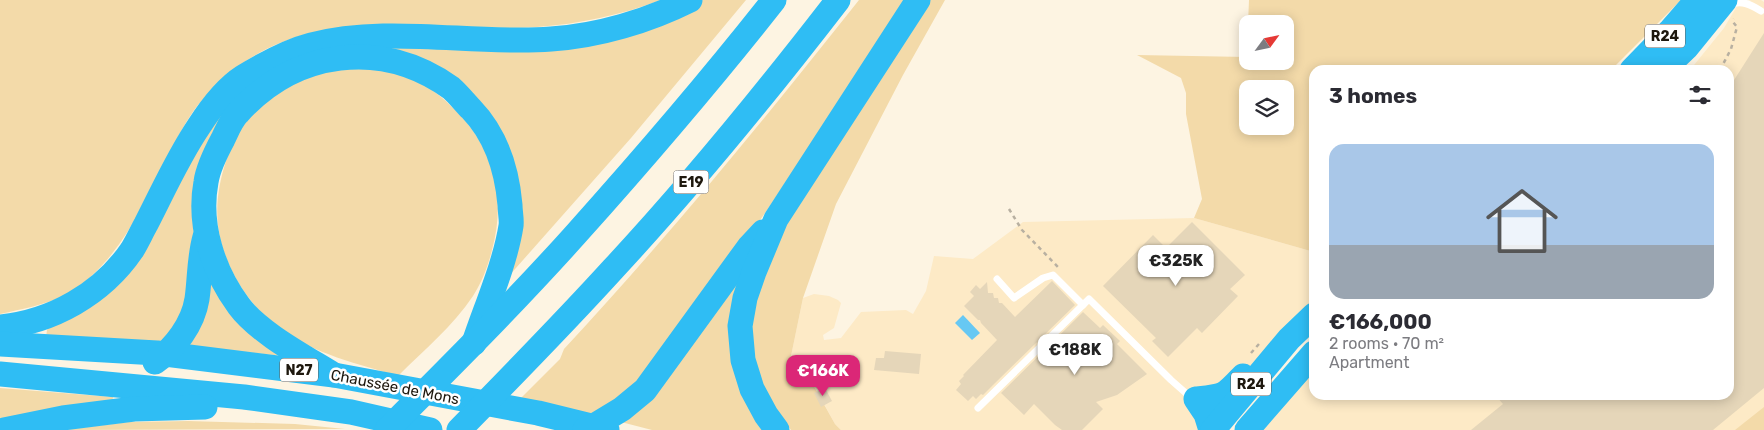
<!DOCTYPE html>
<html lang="en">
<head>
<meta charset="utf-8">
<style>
	:root { --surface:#fff; --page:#f7f7f7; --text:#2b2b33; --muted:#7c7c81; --line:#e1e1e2; --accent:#db2777 }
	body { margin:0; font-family:Rubik,sans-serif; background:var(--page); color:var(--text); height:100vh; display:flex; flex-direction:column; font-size:19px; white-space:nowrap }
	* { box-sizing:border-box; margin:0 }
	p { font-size:16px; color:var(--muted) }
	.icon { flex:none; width:28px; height:28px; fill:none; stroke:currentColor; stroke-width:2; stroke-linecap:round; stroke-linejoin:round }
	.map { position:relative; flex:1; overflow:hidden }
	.sheet { position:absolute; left:1309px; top:65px; width:425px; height:335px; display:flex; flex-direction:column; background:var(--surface); border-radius:15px; box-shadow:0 2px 12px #0003 }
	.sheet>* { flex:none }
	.needle { width:32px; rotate:57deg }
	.tools { position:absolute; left:1239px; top:15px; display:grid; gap:10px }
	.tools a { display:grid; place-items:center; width:55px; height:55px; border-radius:10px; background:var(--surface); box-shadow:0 2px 12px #0003; font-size:25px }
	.price { position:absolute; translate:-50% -42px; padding:0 11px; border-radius:10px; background:#fff; color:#222; font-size:16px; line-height:32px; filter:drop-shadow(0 1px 2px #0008) }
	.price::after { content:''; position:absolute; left:50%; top:30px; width:15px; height:11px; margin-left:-8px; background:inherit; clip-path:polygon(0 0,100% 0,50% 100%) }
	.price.on { background:var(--accent); color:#fff }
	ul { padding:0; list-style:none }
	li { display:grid; align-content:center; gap:10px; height:265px; padding:0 20px }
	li+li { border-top:1px solid var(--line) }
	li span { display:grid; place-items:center; height:155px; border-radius:15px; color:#555 }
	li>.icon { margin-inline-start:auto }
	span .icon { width:90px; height:90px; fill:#fffc; stroke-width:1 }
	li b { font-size:21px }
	h2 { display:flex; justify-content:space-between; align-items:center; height:60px; padding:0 20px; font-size:21px }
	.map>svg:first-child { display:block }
</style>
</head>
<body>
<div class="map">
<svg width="1764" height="430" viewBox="0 0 1764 430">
	<rect width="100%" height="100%" fill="#fdf4e2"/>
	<g fill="#fdeac6">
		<path d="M1751 0H1761L1764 2V417L1745 430H1263L1314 368V395H1729V70H1690L1724 28 1737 6Z"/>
		<path d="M1194 218 1314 252V302L1198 430H841L835 424 811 380 825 366 804 369 790 361 803 298 814 294 829 296 838 300 841 303 834 328 823 335 824 340 841 338 861 312 906 310 913 314 926 291 934 256 973 259 1023 222Z"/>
	</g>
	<g fill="#f3daa9" fill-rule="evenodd">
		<path d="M0 0H661C621 15 579 24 537 27 443 33 345 6 259 53 235 66 215 85 198 105 186 120 177 139 168 156 144 205 115 268 65 295 45 305 22 309 0 314Z"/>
		<path d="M703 0H746L631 138 508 277C503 263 513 252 515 238 520 205 514 172 502 142 489 111 446 68 413 58 397 54 379 49 361 49 354 49 346 51 339 52 268 60 218 110 201 178 199 187 199 196 198 205 196 232 197 260 193 287 192 293 192 300 190 306 185 321 177 333 167 345L46 337 47 330 52 323 94 297 135 254 201 132 220 107 241 86 264 72 291 57 318 49 360 43 532 45 582 42 613 34 666 17Z"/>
		<path d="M859 0H905L876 47 765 213 689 318 637 389 596 419 518 401 560 359 564 349C668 237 764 120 859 0Z"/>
		<path d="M929 0H945L903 75 836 204 803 298 790 361 804 369 826 365 811 381 835 424 841 430H791L766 396 754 366 749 329 753 306 779 235Z"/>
		<path d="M1249 0H1681L1611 70H1314V252L1194 218 1202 199 1186 114V93L1181 78 1137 55 1247 57 1248 61H1285V24H1248ZM1248 89H1285V126H1248Z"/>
		<path d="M336 68C360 69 385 68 408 77 424 83 439 94 451 106 493 145 507 195 492 250 488 266 482 282 473 296 453 326 424 350 398 376 358 364 315 354 279 329 265 319 253 304 243 290 216 248 210 210 226 161 230 148 235 134 244 124 256 111 271 95 287 87 303 79 320 74 336 68Z"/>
		<path d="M733 281 740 285 768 430H652L621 422Z"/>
		<path d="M211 282 284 356 186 346Z"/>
		<path d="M0 388 113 397 112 403 0 424Z"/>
		<path d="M1764 407V430H1735Z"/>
		<path d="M188 421 295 424 345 429 62 430 129 422Z"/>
	</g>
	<path fill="#67c8f3" d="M963 315 980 333 972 340 955 323Z"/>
	<g fill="#e5d6b9">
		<path d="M1764 33V388L1713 430H1471L1503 404 1495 395H1729V88Z"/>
		<path d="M1192 222 1245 275 1230 289 1238 296 1202 333 1197 328 1168 357 1152 341 1156 338 1103 286 1153 235 1166 248Z"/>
		<path d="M1052 281 1075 305 993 385 983 395 981 394 976 399 973 396 968 401 956 390 961 384 959 381 964 376 963 375 997 340 981 323 980 320H978L964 306 974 296 970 292 976 285 980 289 987 282 988 293H993L994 298H998L999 303H1002L1015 317Z"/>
		<path d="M1083 312 1100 328 1103 325 1120 341 1117 344 1147 374 1117 395 1096 402 1103 409 1082 430H1062L1055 425 1034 404 1024 415 1001 393Z"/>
		<path d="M885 351 921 354 919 374 874 370 876 358H884Z"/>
		<path d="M826 368 832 379 816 388 810 377Z"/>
		<path d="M825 388 832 401 821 407 814 393Z"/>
	</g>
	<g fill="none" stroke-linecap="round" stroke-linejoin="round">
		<g stroke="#b8b0a1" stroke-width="2.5" stroke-dasharray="4 4" stroke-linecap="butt">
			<path d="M1720 70 1731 49 1737 27 1733 22 1734 19"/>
			<path d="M1009 209 1022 230 1058 267"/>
			<path d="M1251 353 1259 344"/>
		</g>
		<g stroke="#fff" stroke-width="7">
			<path d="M1729 5C1741 0 1750 4 1761 11"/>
			<path d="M997 279 1014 298 1043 278 1053 275 1083 305"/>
			<path d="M978 408 1089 299 1171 380 1188 395 1193 398"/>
		</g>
		<g stroke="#2fbdf4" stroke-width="25">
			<path d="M1632 70 1671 30 1697 0"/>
			<path d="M1663 70 1686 48 1725 0"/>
			<path d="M0 327C52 322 102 294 132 250 137 242 141 233 146 224 163 191 178 157 199 126 210 109 226 88 243 77 264 64 288 51 311 45 389 25 472 45 551 39 598 36 648 21 690 0"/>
			<path d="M0 344 157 353 334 375 538 413 607 430"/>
			<path d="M155 362C175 348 193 324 197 299 200 278 199 258 205 237"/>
			<path d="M0 374 244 397 351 412 430 430"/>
			<path d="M334 375C305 357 259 333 239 306 213 271 198 225 206 182 208 168 216 152 223 139 227 131 231 120 238 113 295 50 381 38 451 88 458 94 465 103 471 109 496 135 507 170 510 205 510 212 512 220 511 226 505 264 486 307 474 343"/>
			<path d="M4 430 63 418 134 409 205 407"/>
			<path d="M387 430C451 366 515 302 576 234 644 158 711 80 774 0"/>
			<path d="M459 430C511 377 563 324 613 269 693 183 767 92 838 0"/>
			<path d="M585 430 594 426 622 409 645 390 749 247 763 232"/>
			<path d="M777 430 766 415 752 389 743 360 740 326 745 298 754 272 776 219 918 0"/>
			<path d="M1211 430 1206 414 1196 399C1225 396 1223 397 1243 376"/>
			<path d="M1213 430 1289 339 1314 315"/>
			<path d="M1247 430 1314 353"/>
		</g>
	</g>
	<g text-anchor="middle" stroke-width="5" stroke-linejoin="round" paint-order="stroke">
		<g fill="#fff" stroke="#625d56" stroke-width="1">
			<rect x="1645" y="24.5" width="40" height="23" rx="4"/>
			<rect x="673.5" y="170.5" width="35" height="23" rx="4"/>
			<rect x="280" y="358.5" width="38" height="23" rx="4"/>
			<rect x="1231" y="372.5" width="40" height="23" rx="4"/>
		</g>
		<g font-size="14" font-weight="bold" fill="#1e180e">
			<text x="1665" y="41">R24</text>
			<text x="691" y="187">E19</text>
			<text x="299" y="375">N27</text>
			<text x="1251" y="389">R24</text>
		</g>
		<g font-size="15" fill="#1e180e" stroke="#fff">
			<text transform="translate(395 387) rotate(11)" y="5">Chaussée de Mons</text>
		</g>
	</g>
</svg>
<div class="tools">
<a><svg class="needle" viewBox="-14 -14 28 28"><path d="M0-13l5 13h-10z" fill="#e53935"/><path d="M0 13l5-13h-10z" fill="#7c7c81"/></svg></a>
<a><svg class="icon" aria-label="layers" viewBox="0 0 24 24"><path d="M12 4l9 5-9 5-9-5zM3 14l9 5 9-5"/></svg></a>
</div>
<b class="price" style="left:1176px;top:287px">€325K</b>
<b class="price" style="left:1075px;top:376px">€188K</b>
<b class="price on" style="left:823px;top:397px">€166K</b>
<section class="sheet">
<h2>3 homes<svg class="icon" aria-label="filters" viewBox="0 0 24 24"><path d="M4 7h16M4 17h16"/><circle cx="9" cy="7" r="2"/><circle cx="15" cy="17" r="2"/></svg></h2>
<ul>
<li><span style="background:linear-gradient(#a9c7e8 65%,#9aa5b1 0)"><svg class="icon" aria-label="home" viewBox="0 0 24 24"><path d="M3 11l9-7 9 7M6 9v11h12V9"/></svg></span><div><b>€166,000</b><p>2 rooms · 70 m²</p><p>Apartment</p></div></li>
</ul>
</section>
</div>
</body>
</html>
